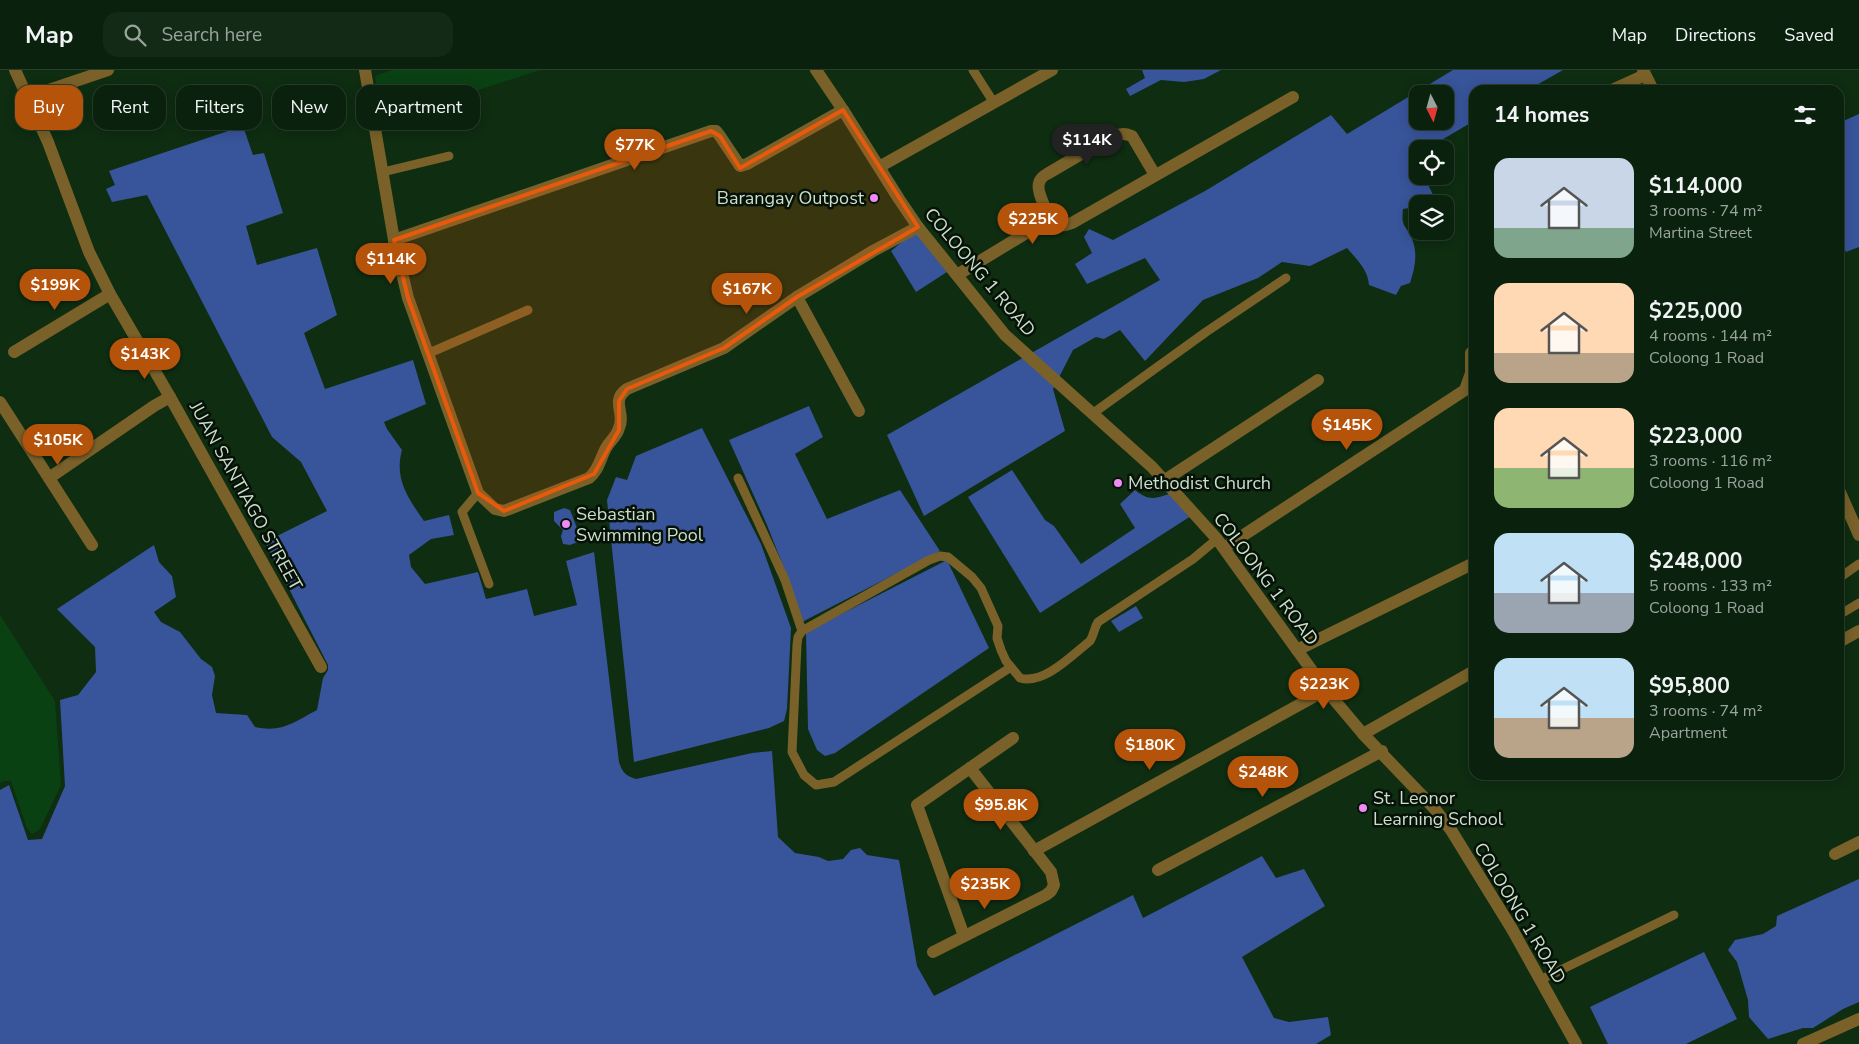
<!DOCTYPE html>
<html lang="en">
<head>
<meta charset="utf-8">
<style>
	:root { --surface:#0a220d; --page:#132a16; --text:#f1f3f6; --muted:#99a49d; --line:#2a3f2e; --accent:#b45309 }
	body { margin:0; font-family:"Nunito Sans",sans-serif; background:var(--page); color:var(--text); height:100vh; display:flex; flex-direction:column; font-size:19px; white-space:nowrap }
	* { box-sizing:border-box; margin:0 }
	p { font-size:16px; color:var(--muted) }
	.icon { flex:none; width:28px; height:28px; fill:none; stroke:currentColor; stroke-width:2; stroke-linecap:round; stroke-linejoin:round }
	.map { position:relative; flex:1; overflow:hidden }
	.sheet { position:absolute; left:1469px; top:15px; width:375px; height:695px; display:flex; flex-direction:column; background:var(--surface); border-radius:15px; box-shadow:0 2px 12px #0003,0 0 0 1px var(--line) }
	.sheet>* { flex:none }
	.top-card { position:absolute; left:15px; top:15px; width:475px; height:45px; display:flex; gap:10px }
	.needle { width:32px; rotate:174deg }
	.fabs { position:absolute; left:1409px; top:15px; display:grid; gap:10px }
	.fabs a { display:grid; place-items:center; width:45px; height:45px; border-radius:10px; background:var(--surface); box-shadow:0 2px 12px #0003,0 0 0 1px var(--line); font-size:25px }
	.price { position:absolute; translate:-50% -42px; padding:0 11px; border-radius:18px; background:var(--accent); color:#fff; font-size:16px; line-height:32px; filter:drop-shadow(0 1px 2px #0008) }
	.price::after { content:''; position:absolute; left:50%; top:30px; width:15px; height:11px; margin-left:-8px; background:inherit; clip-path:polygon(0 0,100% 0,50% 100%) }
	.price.on { background:#222; color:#fff }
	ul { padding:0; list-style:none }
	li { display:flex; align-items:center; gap:15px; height:125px; padding:0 25px }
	li span { display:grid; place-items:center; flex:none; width:140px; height:100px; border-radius:15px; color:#555 }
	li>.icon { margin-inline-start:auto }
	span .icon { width:60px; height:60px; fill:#fffc; stroke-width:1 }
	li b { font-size:21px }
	h2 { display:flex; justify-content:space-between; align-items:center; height:60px; padding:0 25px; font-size:21px }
	.pill { padding:0 18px; border-radius:15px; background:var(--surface); box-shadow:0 2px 12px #0003,0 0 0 1px var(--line); font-size:18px; line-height:45px }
	.pill.on { background:var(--accent); color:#fff }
	header { display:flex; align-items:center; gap:30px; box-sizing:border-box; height:70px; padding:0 25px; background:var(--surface); border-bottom:1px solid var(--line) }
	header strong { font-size:24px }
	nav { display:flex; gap:28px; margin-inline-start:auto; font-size:18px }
	.search { width:350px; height:45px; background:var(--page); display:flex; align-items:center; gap:12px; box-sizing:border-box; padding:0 18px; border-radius:15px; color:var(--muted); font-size:19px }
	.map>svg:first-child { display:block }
</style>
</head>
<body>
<header>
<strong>Map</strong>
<div class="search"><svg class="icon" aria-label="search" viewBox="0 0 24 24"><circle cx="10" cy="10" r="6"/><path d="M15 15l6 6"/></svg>Search here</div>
<nav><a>Map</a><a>Directions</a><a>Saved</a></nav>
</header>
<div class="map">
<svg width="1859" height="974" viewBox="0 0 1859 974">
	<rect width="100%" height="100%" fill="#0e2d11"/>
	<g fill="#0a4113">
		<path d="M392 0H540L381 52 375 6Z"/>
		<path d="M0 545 55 631 61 715 40 759 32 764 27 758 11 711H4L0 713Z"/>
	</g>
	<g fill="#38549a" fill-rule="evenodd">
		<path d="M1142 0H1221L1204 9 1184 12 1161 10 1130 26 1126 19 1145 8Z"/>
		<path d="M1453 0H1563L1528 20H1474V51L1426 79H1418L1417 84 1414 86 1417 94 1418 106H1424L1434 127 1422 134H1418L1416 137 1403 139C1401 158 1405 153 1412 169 1418 184 1415 198 1410 213L1401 216 1396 225 1369 215C1368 199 1356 189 1347 178L1310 196 1282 192 1258 208 1203 230 1145 291 1120 260 1104 269 1096 267 1073 280 1053 319 1065 361 924 446 887 365 1160 210 1145 188 1087 214 1075 194 1092 183 1084 167 1089 159 1113 170 1205 121 1331 45 1347 64ZM1418 24H1445V51H1418Z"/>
		<path d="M1859 44V177L1846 182 1839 163V120L1845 117 1839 104V53Z"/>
		<path d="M243 56 253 85 264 83 283 143 246 156 257 195 317 178 337 245 304 263 325 319 413 290 426 334 384 352 387 359 402 380C394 409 408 428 424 451L449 445 454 465 431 469 409 485 411 497 425 514 478 502 486 529 527 519 534 546 577 535 566 491 594 482 619 692C622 702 626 706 636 709L752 683 772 681 778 767 795 783 819 787 828 791 843 789 851 780 860 778 867 785 899 790 917 896 934 926 1133 825 1143 848 1262 786 1276 808 1304 799 1325 836 1242 887 1274 948 1289 952 1328 947 1331 965 1316 974H0V720L9 715 28 770 42 769 65 716 60 630 78 625 96 602 95 577 57 539 154 475 159 492 172 506 176 527 154 542 161 552 180 562 201 589 212 597 215 606 212 625 216 643 247 645 255 657C282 663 294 652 317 640L323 608 328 600V595L265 472 327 441 301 392 272 367 147 125 112 132 106 119 115 115 109 101Z"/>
		<path d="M915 161 947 202 916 222 891 181Z"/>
		<path d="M809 336 823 367 795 384 827 449 900 420 940 481 800 553 789 511 767 455 729 370Z"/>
		<path d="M702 358 761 474 791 558 787 639 784 651 769 658 634 692 607 430 616 407 627 410 636 386Z"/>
		<path d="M1012 400 1045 450 1054 456 1081 494 1135 458 1120 434 1135 420C1148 431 1156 429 1171 423L1191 446 1040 543 968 427Z"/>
		<path d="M564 438 570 440 579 463 578 472 570 475 563 474 561 466 563 460 554 451V442Z"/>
		<path d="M947 490 989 578 835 683 825 686 817 680 808 659 806 562Z"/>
		<path d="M1136 536 1143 548 1119 562 1111 551Z"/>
		<path d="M1859 809V932L1843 939 1813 958H1803L1768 969 1749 947 1748 930 1737 892 1728 880 1735 870 1763 864 1776 856 1777 846Z"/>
		<path d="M1704 882 1737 949 1686 974H1608L1590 937Z"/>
	</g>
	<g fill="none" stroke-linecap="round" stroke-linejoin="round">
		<g stroke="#796129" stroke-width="9">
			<path d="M973 0 994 33"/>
			<path d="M383 102 449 86"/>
			<path d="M427 284 528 240"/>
			<path d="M1092 344 1206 262 1286 208"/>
			<path d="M738 408 785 510 802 561"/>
			<path d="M478 423 462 442 489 514"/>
			<path d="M1839 508 1859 494"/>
			<path d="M1839 545 1859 533"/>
			<path d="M1011 597 834 712 816 715 804 705 792 682 797 575 798 567 802 561 929 490 940 486 948 487 972 507 981 518 998 556 997 568 1001 580 1006 591 1020 608C1044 615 1072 585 1090 571 1094 565 1094 558 1098 552L1193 489 1217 469"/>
			<path d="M1540 910 1674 845"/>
		</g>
		<g stroke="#796129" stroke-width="12">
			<path d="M15 0 48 72 89 182 110 224 170 327 321 597"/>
			<path d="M365 0 394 170 408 228 478 423 495 439 504 441 589 408C599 400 600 389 606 378 610 371 617 366 619 358 626 343 610 331 627 319L724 278 797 227 873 181 918 157"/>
			<path d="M816 0 843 40 899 129 918 157 1005 265 1152 397 1217 469 1326 620 1363 664 1434 738 1451 760 1512 859 1576 974"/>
			<path d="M1643 0 1653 20"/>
			<path d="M1612 20 1645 5"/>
			<path d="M28 27 108 0"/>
			<path d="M879 97 1052 0"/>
			<path d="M1155 105 1132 66C1124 63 1120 64 1112 66L1047 104C1043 106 1040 109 1039 113 1036 121 1049 149 1056 154 1061 157 1067 155 1072 153L1293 27"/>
			<path d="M394 170 711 61H716L720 66 740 96 747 94 843 40"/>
			<path d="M957 205 1051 148"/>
			<path d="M797 227 859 341"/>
			<path d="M14 282 110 224"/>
			<path d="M0 332 92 475"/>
			<path d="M49 408 154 336 170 327"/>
			<path d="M1165 410 1318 310"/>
			<path d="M1839 420 1859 465"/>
			<path d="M1224 478 1465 320 1471 303V283L1474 280"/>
			<path d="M1839 572 1859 561"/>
			<path d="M1297 580 1474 493"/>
			<path d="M1363 664 1474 601"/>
			<path d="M1034 781 1326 620"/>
			<path d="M1835 784 1859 772"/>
			<path d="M1158 800 1382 681"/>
			<path d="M964 866 917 735 1013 668"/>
			<path d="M933 882 1046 825 1051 821 1054 815 1051 802 970 698"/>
			<path d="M1803 974 1859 949"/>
		</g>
	</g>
	<path fill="#e8590c" fill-opacity="0.2" stroke="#e8590c" stroke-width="4" stroke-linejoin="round" d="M843 40 918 157 797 227 724 278 627 319 619 331V360L594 404 504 441 478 423 408 228 394 170 711 61 720 66 740 98Z"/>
	<g fill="#f08bf5" stroke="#061207" stroke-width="2">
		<circle cx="874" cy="128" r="5"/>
		<circle cx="1118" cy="413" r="5"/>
		<circle cx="566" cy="454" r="5"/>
		<circle cx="1363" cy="738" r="5"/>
	</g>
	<g text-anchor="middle" stroke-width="5" stroke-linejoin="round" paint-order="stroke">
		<g font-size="18" fill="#ccdecc" stroke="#061207" text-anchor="start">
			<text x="864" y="134" text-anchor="end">Barangay Outpost</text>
			<text x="1128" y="419">Methodist Church</text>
			<text x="576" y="450">Sebastian<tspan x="576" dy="21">Swimming Pool</tspan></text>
			<text x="1373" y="734">St. Leonor<tspan x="1373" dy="21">Learning School</tspan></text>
		</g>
		<g font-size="18" fill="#ccdecc" stroke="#061207">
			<text transform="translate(980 202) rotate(50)" y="6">COLOONG 1 ROAD</text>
			<text transform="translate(246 426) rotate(61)" y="6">JUAN SANTIAGO STREET</text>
			<text transform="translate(1266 509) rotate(53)" y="6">COLOONG 1 ROAD</text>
			<text transform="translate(1520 843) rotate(59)" y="6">COLOONG 1 ROAD</text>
		</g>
	</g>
</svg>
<div class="fabs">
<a><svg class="needle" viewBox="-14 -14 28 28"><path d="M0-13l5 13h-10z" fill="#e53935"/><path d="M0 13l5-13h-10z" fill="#99a49d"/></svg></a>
<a><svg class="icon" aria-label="locate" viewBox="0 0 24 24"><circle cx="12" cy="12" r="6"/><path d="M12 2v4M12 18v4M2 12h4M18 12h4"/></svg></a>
<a><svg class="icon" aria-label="layers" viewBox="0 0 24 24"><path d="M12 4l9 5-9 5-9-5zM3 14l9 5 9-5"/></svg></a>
</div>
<b class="price on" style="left:1087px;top:96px">$114K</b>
<b class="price" style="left:635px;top:101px">$77K</b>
<b class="price" style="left:1033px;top:175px">$225K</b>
<b class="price" style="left:391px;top:215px">$114K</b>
<b class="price" style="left:55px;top:241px">$199K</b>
<b class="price" style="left:747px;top:245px">$167K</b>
<b class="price" style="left:145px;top:310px">$143K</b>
<b class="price" style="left:1347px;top:381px">$145K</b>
<b class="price" style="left:58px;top:396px">$105K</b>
<b class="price" style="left:1324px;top:640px">$223K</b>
<b class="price" style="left:1150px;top:701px">$180K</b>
<b class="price" style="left:1263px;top:728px">$248K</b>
<b class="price" style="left:1001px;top:761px">$95.8K</b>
<b class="price" style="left:985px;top:840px">$235K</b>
<div class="top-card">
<a class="pill on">Buy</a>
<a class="pill">Rent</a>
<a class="pill">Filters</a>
<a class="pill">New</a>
<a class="pill">Apartment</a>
</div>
<section class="sheet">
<h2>14 homes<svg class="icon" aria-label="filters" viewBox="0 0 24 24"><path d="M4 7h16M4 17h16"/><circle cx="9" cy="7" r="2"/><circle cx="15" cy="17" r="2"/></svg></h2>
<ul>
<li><span style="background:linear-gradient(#c9d6e8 70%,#7fa58c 0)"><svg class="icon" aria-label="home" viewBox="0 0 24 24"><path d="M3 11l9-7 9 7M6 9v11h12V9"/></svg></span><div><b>$114,000</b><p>3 rooms · 74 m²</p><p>Martina Street</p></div></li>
<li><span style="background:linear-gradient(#ffd9b3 70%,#b9a48a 0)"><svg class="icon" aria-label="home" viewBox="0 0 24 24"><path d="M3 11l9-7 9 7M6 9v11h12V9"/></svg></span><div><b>$225,000</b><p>4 rooms · 144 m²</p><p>Coloong 1 Road</p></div></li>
<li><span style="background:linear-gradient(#ffd9b3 60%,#8fb573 0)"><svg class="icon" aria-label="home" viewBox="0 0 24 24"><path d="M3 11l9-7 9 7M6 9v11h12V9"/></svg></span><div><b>$223,000</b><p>3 rooms · 116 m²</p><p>Coloong 1 Road</p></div></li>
<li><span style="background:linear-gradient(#bfe0f5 60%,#9aa5b1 0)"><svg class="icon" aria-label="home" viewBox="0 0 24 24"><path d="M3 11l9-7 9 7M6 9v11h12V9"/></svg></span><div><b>$248,000</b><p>5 rooms · 133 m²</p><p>Coloong 1 Road</p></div></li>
<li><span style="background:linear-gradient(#bfe0f5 60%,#b9a48a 0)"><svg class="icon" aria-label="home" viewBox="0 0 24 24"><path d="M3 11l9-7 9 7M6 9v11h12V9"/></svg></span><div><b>$95,800</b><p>3 rooms · 74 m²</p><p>Apartment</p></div></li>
</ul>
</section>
</div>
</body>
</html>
